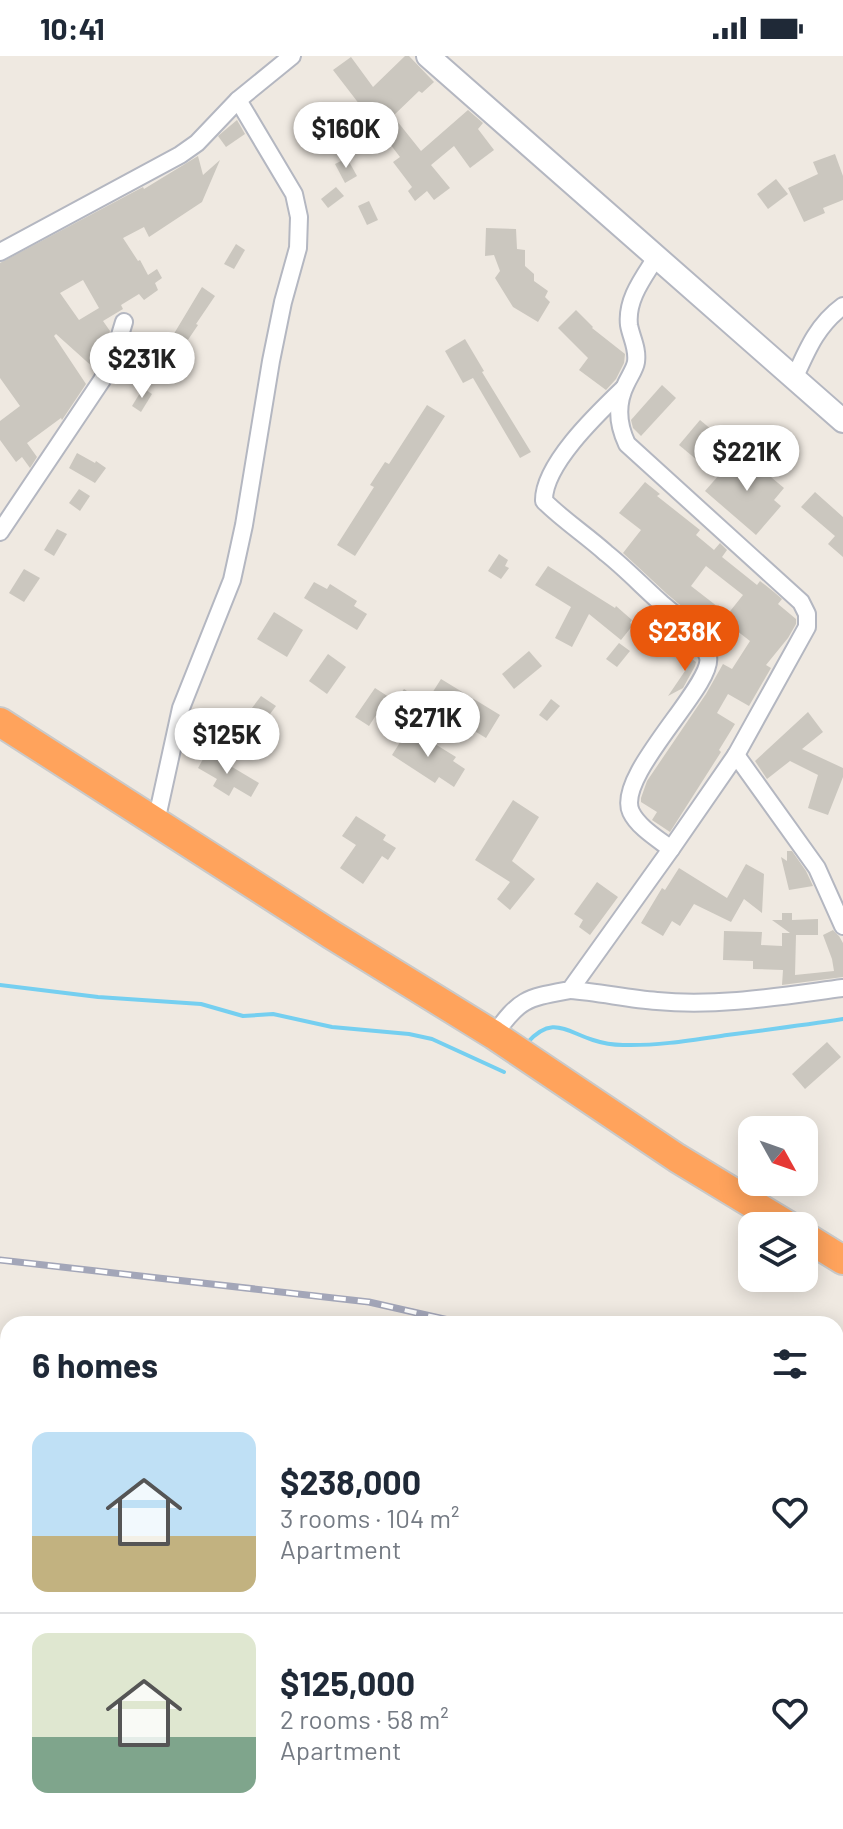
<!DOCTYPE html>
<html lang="en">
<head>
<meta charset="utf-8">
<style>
	:root { --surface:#fff; --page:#f6f6f7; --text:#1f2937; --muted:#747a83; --line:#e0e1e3; --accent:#ea580c }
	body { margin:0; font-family:Barlow,sans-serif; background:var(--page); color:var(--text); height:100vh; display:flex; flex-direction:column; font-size:30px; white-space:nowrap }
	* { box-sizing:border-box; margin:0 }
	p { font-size:26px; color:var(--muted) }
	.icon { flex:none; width:44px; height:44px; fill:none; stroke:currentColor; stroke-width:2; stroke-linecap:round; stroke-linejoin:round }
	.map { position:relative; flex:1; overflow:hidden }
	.details { position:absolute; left:0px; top:1260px; width:844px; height:514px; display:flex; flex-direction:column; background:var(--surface); border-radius:24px 24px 0 0; box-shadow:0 4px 20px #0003 }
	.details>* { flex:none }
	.needle { width:52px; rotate:130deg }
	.fabs { position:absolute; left:738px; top:1060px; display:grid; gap:16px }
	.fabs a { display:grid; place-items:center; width:80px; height:80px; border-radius:16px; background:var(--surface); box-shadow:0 4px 20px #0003; font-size:40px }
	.price { position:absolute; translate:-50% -68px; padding:0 18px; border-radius:28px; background:#fff; color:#222; font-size:26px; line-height:52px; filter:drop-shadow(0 2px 4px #0008) }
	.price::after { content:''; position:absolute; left:50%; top:48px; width:24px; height:18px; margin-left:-12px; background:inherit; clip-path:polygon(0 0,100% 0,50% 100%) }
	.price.selected { background:var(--accent); color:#fff }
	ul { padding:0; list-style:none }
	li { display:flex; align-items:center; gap:24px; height:200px; padding:0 32px }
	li+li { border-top:2px solid var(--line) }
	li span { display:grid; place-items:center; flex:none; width:224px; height:160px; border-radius:16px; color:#555 }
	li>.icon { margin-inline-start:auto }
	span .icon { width:96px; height:96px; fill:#fffc; stroke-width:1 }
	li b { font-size:34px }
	h2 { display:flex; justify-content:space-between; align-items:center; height:96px; padding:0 32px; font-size:34px }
	.status { display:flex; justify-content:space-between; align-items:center; height:56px; padding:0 40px; background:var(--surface); direction:ltr }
	.status svg { height:22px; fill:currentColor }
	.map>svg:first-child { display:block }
</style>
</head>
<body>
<div class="status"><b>10:41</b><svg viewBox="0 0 49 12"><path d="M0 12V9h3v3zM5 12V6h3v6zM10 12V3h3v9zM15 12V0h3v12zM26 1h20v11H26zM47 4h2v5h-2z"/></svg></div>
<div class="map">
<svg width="843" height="1773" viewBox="0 0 843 1773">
	<rect width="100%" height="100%" fill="#efe9e1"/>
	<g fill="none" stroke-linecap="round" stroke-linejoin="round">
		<g stroke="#75cff0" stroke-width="4">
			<path d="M0 929 98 941 201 948 243 960 273 958 332 971 409 978 432 983 504 1016"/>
			<path d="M527 987C552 959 565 975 593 984 602 987 614 989 623 989 658 990 693 984 727 979 766 974 805 969 843 963"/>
		</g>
	</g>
	<g fill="#cbc7bf" fill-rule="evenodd">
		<path d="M405 0H409L434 26 422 37 419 35 393 60 421 95 468 54 483 67 478 73 494 94 470 112 454 90 431 109 450 132 434 144 427 135 415 145 408 135 412 131 393 106 400 101 333 14 351 1 373 31Z"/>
		<path d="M313 55 326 61 316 81 303 74Z"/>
		<path d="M237 64 245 78 226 91 218 80Z"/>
		<path d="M835 98 843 120V144L823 152 825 157 804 166 788 132 818 118 813 106Z"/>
		<path d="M198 100 203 119 220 104 202 146 149 181 144 171 123 182 138 205 140 204 148 219 157 213 162 222 155 227 158 234 144 244 139 238 121 249 123 253 103 265 110 275 105 291 98 297 101 301 95 313 56 278 54 280 86 328 62 364 61 362 27 387 37 401 30 412 22 401 16 406 0 384V365L20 350 0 322V207L143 131 144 133ZM83 224 99 252 79 264 60 237Z"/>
		<path d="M347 102 357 120 345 127 335 108Z"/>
		<path d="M776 123 788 138 768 153 757 138Z"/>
		<path d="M336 131 344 140 328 152 321 143Z"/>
		<path d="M369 145 378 164 367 169 358 150Z"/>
		<path d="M486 172 516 173 517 193 525 194V210L534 218V225L548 235 545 241 550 246 538 266 513 251 495 222 500 215 494 199 485 200Z"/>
		<path d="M236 188 245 194 234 213 224 208Z"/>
		<path d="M202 231 215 240 196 268 198 269 165 318 154 311Z"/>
		<path d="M576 254 593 271 592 272 625 298 624 307 616 323 606 334 579 314 588 302 558 272Z"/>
		<path d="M465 283 484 315 482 316 531 396 520 402 473 322 463 327 445 295Z"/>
		<path d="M662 329 676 342 641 380 633 372 631 364Z"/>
		<path d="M143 332 152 338 141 356 132 350Z"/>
		<path d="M427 349 445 360 355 500 337 489 374 431 370 429 385 406 389 408Z"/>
		<path d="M700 364 718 379 697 404 679 389Z"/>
		<path d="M740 395 784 432 774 444 781 450 756 479 705 435Z"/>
		<path d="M77 397 95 407 96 405 106 412 95 427 69 412Z"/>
		<path d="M645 426 660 438 657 440 700 474 696 479 714 494 720 487 727 494 722 501 757 529 760 525 774 536 782 543 778 548 796 563V568L788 582 766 609 771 612 749 650 728 638 717 657 735 668 719 694 721 696 670 776 652 764 657 756 641 746V742L647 725 706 638 723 608 732 613 750 585 723 564 743 539 706 510 691 530 722 554 708 572 667 538 623 497 641 474 619 457Z"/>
		<path d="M79 433 90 440 80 455 69 447Z"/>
		<path d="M815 436 843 461V501L828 488 835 480 801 451Z"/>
		<path d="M57 473 67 478 54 500 44 494Z"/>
		<path d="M499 498 508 504 505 510 509 512 501 523 488 515Z"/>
		<path d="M548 510 615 552 616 550 632 564 630 567 633 569 621 584 589 558 572 591 555 582 571 551 535 529Z"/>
		<path d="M24 513 40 522 24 546 9 537Z"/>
		<path d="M314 526 327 533 330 528 357 545 354 550 367 558 357 574 304 542Z"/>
		<path d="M274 556 303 574 287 601 257 583Z"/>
		<path d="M619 587 630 595 617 611 606 603Z"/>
		<path d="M529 595 542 610 514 633 502 618Z"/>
		<path d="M328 598 346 611 327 638 309 625Z"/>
		<path d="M685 598 696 606 695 610 683 632 668 640 687 612 680 607Z"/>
		<path d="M441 623 500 659 486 682 458 665 456 667 438 656 442 650 429 642Z"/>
		<path d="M375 632 395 645 404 633 416 641 398 666 380 653 369 670 355 661Z"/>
		<path d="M261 640 276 650 267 662 252 652Z"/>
		<path d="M551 643 560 650 547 665 539 659Z"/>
		<path d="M808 656 823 676 802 693 843 712V721L828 759 808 752 818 719 790 705 767 723 755 705Z"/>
		<path d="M409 672 456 701 453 705 465 713 454 731 439 721 435 727 392 699Z"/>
		<path d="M207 696 259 727 251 741 234 731 229 740 213 730 217 723 198 712Z"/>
		<path d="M513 744 539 761 512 805 535 823 510 854 497 843 510 826 475 804Z"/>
		<path d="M356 760 386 779 383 784 396 792 388 804 382 800 363 828 340 812 356 789 342 780Z"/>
		<path d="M787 795H792L806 815 813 830 789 834 781 801 787 805Z"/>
		<path d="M746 808 764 818 762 857 744 843 731 866 694 848 680 870 672 865 663 880 641 867 662 832 665 834 679 812 727 842Z"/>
		<path d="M597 826 618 841 590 879 579 871 583 864 574 858Z"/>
		<path d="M782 857H792V864L818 863V879H796L795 919 834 915 832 903 823 879 833 874 839 880 843 887V921L782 929 783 914 753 913V905L723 904 724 875 762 876 761 889 782 890V877H790L772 864H782Z"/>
		<path d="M827 986 841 1001 805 1033 792 1018Z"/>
	</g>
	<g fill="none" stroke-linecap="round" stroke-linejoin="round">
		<defs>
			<g id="lane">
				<path d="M357 1766 359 1773"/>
				<path d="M340 1773 341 1766"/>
			</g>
			<g id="street">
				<path d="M0 196 180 99 197 87 238 44 292 0"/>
				<path d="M794 323C807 294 817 269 843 250"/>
				<path d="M623 333C598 357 543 409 544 445 563 464 586 479 606 497 625 512 642 530 660 546 678 562 701 577 708 601 715 628 614 720 631 756 638 771 658 783 671 793"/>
				<path d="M0 476 102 324 114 299 124 266"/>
				<path d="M736 699 817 812 843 870"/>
				<path d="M156 766 181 652 232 524 244 469 271 305 283 246 298 192 299 161 294 138 238 44"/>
				<path d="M570 934C599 936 628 943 657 945 718 951 782 940 843 932"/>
				<path d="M494 979C520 942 527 942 570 934L671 793 736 699 807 571V558L801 546 627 388C618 369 616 348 626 328 629 321 635 313 636 306 638 292 631 281 629 269 626 243 644 221 657 200"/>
				<path d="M714 1766 715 1773"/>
			</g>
			<g id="secondary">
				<path d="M428 0 843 365"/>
				<path d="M821 1773 843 1771"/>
			</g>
			<g id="highway">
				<path d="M0 666 332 879 494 979 677 1102 789 1170"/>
				<path d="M804 1180 843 1204"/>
			</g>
		</defs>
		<use href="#lane" stroke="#b4b7c1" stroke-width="12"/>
		<use href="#street" stroke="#b4b7c1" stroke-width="20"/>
		<use href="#secondary" stroke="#b4b7c1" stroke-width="26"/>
		<use href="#highway" stroke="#c9c9c9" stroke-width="32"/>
		<use href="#lane" stroke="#fff" stroke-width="8"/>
		<use href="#street" stroke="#fff" stroke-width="16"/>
		<use href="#secondary" stroke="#fff" stroke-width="22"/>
		<use href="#highway" stroke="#ffa35c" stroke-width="28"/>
		<defs>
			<g id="rail">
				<path d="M0 1204 369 1246 466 1268"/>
				<path d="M836 1428 843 1433"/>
			</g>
		</defs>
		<use href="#rail" stroke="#a3a6b8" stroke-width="7"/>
		<use href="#rail" stroke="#fff" stroke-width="4" stroke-dasharray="12" stroke-linecap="butt"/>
	</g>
</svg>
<div class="fabs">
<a><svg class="needle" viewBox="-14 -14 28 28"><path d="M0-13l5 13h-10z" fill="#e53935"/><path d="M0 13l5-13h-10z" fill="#747a83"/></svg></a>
<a><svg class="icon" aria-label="layers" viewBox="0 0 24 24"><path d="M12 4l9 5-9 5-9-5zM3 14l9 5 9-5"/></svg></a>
</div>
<b class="price" style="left:346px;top:114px">$160K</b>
<b class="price" style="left:142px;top:344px">$231K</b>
<b class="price" style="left:747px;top:437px">$221K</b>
<b class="price selected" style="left:685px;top:617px">$238K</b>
<b class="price" style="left:428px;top:703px">$271K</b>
<b class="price" style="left:227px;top:720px">$125K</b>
<section class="details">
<h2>6 homes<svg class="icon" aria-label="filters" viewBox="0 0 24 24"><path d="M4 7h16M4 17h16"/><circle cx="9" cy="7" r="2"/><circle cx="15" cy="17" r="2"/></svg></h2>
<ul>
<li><span style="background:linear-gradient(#bfe0f5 65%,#c2b280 0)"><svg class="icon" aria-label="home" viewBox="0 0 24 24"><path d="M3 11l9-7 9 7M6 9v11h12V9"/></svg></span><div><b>$238,000</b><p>3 rooms · 104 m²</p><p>Apartment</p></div><svg class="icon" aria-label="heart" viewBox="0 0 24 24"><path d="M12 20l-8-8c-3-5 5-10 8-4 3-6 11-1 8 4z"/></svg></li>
<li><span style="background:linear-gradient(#dfe7d0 65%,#7fa58c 0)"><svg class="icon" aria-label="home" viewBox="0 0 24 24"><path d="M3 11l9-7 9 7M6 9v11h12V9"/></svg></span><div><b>$125,000</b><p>2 rooms · 58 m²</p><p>Apartment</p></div><svg class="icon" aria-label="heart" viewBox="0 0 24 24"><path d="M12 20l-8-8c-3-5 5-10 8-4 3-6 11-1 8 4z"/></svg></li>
</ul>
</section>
</div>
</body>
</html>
